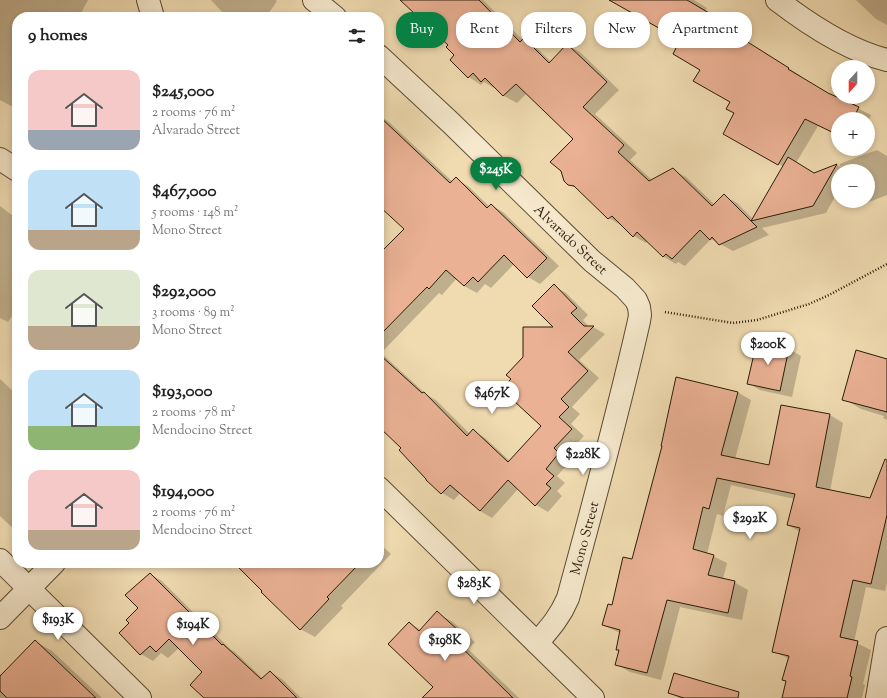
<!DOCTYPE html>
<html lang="en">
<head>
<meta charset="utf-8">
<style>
	:root { --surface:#fff; --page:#f2f2f2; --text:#222; --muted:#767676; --accent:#0b8043 }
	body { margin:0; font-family:"Sorts Mill Goudy",serif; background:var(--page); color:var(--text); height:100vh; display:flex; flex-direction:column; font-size:15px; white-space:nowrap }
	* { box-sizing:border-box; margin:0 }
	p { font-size:13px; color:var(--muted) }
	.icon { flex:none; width:22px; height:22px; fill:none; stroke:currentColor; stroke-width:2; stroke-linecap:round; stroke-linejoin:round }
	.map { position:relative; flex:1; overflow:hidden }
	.panel { position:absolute; left:12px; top:12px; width:372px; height:556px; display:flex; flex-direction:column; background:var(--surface); border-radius:16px; box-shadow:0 2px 6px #0003 }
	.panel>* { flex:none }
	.banner { position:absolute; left:396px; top:12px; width:380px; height:36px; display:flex; gap:8px }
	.needle { width:26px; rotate:201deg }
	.tools { position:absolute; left:831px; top:60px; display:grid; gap:8px }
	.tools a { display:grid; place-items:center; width:44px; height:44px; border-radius:50%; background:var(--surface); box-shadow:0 2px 6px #0003; font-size:20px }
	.price { position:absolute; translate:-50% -34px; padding:0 9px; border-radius:14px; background:#fff; color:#222; font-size:13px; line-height:26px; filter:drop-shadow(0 1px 2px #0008) }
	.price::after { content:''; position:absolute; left:50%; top:24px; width:12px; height:9px; margin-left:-6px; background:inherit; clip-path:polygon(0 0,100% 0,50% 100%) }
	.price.on { background:var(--accent); color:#fff }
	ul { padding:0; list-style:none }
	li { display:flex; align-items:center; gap:12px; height:100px; padding:0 16px }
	li span { display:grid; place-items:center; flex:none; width:112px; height:80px; border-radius:12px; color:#555 }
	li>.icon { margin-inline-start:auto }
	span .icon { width:48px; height:48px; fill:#fffc; stroke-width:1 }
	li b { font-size:17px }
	h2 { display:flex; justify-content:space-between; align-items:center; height:48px; padding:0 16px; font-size:17px }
	.pill { padding:0 14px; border-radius:16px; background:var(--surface); box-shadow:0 2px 6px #0003; font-size:14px; line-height:36px }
	.pill.on { background:var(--accent); color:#fff }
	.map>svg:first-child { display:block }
</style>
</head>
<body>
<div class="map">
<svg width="887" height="698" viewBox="0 0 887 698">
	<rect width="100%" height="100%" fill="#f0dbb1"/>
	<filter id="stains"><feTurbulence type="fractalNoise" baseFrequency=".005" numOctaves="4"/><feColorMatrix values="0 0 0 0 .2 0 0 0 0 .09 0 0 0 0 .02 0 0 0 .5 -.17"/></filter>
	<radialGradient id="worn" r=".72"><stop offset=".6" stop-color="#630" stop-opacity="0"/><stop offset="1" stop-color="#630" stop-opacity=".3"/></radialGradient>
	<g fill="#0003">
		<path d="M0 0H88L79 17H17V109L0 100Z"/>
		<path d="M211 0H275L277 1 266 17H221L224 14Z"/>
		<path d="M401 0H483L523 40 536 47 551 62 567 45 580 52 619 90 595 114 637 153 630 160 652 180 673 170 686 177 715 205 724 196 737 203 753 219 784 167 724 133 736 113 732 102 701 69 682 40 622 0H694L707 8 705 12 733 28 731 32 801 76 800 77 829 94 871 115 868 122V119H838V135L818 126 796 163 814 174 837 165 841 167 839 164 877 150 887 156V195L864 204 859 201H868V171H838V191L826 213 762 228 769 235 733 251 711 239 685 266 678 262 676 264 664 257 648 241 646 243 634 236 622 225V226L609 218 579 190 569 184 574 139 527 93 517 103 504 96 495 87 494 88 484 82 481 85 469 77 451 60 456 55 449 45Z"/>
		<path d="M856 0H887V25L876 19Z"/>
		<path d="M379 115 389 122 453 182 456 179 468 186 490 207 491 205 503 212 559 266 540 284 528 277 514 264 491 288 485 284 477 293 464 286 457 278 442 295 439 293 381 353 427 395 436 400 470 434 473 431 485 438 510 461 542 426 555 328 554 286 566 293 588 315 583 320 589 327H593L605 334 579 360 599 378 572 407 580 414 571 424 584 436 565 456 571 461 557 476 565 483 557 491 562 496 548 512 536 505 518 489 492 518 480 511 460 493 454 500 442 493 427 480 403 448 379 426V257L405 229 379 204Z"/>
		<path d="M0 206 17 219V309L8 322 0 318Z"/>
		<path d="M757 342 789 349 801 356 792 397 760 390 748 383Z"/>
		<path d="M887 360V420L883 418 884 416 861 409 844 399Z"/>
		<path d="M0 379 17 395V532L0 516Z"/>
		<path d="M737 392 751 400 735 459 770 466 782 406 830 415 843 423 830 491 887 501V583L885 591 866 587 854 642 871 650 863 684 865 685 862 698H788L787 681 789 659 773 651 800 532 788 525 795 499 731 485 723 516 717 514 707 554 713 556 727 563 723 579 734 582 748 590 742 620 680 607 661 680 630 672 616 664 620 651 617 649 620 633 603 625 633 560Z"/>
		<path d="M379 543 391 554 341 606 343 608 315 637 300 629 236 563H379Z"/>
		<path d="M150 574 162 581 230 649 235 652 263 679 270 672 282 679 301 698H206L203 672 179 648 168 658 161 653 153 661 141 654 120 633 130 623 140 608Z"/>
		<path d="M437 613 453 622 475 642 468 649 519 698H423L435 687 409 623 421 630Z"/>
		<path d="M35 641 52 651 102 698H60Z"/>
		<path d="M0 678 38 698H0Z"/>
		<path d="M669 692 719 698H679Z"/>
	</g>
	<g fill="#eab194" stroke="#2a1c09">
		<path d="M400 0H479L520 42 524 38 549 63 567 44 607 82 583 107 624 145 618 152 649 181 673 168 712 206 724 194 751 221 788 157 814 173 837 164 813 206 751 221 757 227 719 245 712 237 710 240 700 230 672 259 666 254 663 257 637 232 633 237 612 216 608 219 574 186 568 185 564 181 561 171 550 162 573 139 516 84 503 96 485 78 481 82 473 73 468 78 450 60 454 55 446 47 448 45Z"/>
		<path d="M609 0H687L721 20 719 24 789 68 788 69 828 93 859 107 853 119H838V135L805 119 778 165 723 134 734 113 726 109 730 102 693 81 700 70 673 54 680 40Z"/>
		<path d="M379 116 450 183 456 177 487 208 491 204 547 258 527 278 504 255 478 282 473 277 464 286 446 270 429 289 427 287 379 336V254L404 229 379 206Z"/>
		<path d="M554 284 577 308 571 313 584 326H594L568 352 588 371 561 399 569 407 559 417 572 429 554 448 559 453 546 469 554 476 546 484 551 488 535 506 508 480 480 511 450 485 441 494 426 480V479L399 450 401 448 379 427V354L422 393 424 392 467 436 473 429 508 462 541 426 501 389 511 379 506 375 523 357V327H553L532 306Z"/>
		<path d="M757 341 789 348 780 391 747 384Z"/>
		<path d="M856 350 887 359V412L842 400Z"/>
		<path d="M676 377 738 392 721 455 769 465 781 405 830 414 816 487 870 498 885 459 887 460V515L871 584 853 580 840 637 858 641 850 676 852 677 847 698H782L786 681 782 680 789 656 772 652 800 528 787 525 795 494 717 478 709 509 703 507 693 549 714 555 708 575 735 581 728 613 667 600 647 673 615 665 619 650H616L620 630 602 625 608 604 612 605 623 557 632 559 662 446H661Z"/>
		<path d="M234 563H360L327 597 329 599 300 630 261 592 262 591Z"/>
		<path d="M150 573 222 645 223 644 261 679 270 671 297 698H204L190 685 202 672 169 639 156 652 150 646 140 655 119 633 129 623 126 620 138 608 125 595Z"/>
		<path d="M437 611 460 632 453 639 513 698H422L433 687 388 644 409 622 419 631Z"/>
		<path d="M35 640 96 698H7L0 691V676Z"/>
		<path d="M674 673 739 692 738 698H684L668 693Z"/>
	</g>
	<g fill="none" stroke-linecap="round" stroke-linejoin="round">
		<defs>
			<g id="minor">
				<path d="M148 0 153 17"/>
				<path d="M314 0 335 17"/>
				<path d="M777 0C807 23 850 51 887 60"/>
				<path d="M379 56 451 123 592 261 625 288 636 300 639 307 640 315 639 321C618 414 593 506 568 598 560 617 550 628 537 643"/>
				<path d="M0 159 17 170"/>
				<path d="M379 488 593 698"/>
				<path d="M0 560 140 698"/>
				<path d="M0 618 54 563"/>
				<path d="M877 698 887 638"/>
			</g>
		</defs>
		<use href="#minor" stroke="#5c4c33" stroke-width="24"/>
		<path stroke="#2a1c09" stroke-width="2.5" stroke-dasharray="1 2" stroke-linecap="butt" d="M665 312 733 323 757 320 809 304 829 295 887 264"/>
		<use href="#minor" stroke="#f5e8cc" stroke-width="22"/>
	</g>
	<g text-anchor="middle" stroke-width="3" stroke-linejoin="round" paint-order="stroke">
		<g font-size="14" fill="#2a1c09" stroke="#f5e8cc">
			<text transform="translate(571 239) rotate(43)" y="5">Alvarado Street</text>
			<text transform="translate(584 538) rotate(-75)" y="5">Mono Street</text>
		</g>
	</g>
	<rect width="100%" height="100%" filter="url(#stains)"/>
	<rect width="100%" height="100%" fill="url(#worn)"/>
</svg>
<div class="tools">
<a><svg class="needle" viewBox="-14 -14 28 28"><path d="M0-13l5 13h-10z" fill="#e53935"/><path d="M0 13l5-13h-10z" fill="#767676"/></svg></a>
<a>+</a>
<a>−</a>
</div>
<b class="price on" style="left:496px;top:191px">$245K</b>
<b class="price" style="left:768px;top:366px">$200K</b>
<b class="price" style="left:492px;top:415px">$467K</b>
<b class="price" style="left:583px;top:476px">$228K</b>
<b class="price" style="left:750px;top:540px">$292K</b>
<b class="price" style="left:474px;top:605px">$283K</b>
<b class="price" style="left:58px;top:641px">$193K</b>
<b class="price" style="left:193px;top:646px">$194K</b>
<b class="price" style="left:445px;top:662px">$198K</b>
<div class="banner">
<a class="pill on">Buy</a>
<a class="pill">Rent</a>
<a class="pill">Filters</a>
<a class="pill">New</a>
<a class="pill">Apartment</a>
</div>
<section class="panel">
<h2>9 homes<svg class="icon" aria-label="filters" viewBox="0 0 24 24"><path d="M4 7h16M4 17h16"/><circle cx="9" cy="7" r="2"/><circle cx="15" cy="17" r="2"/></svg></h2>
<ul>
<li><span style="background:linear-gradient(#f6c9c9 75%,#9aa5b1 0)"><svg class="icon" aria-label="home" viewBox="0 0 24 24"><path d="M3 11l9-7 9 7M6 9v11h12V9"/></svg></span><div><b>$245,000</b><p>2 rooms · 76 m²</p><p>Alvarado Street</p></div></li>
<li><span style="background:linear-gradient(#bfe0f5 75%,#b9a48a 0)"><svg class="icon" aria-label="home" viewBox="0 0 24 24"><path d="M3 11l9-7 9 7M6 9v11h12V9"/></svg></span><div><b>$467,000</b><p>5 rooms · 148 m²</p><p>Mono Street</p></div></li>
<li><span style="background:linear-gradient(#dfe7d0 70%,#b9a48a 0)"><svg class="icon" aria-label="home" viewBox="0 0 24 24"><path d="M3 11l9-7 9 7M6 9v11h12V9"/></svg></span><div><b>$292,000</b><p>3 rooms · 89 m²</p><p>Mono Street</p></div></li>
<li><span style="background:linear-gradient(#bfe0f5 70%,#8fb573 0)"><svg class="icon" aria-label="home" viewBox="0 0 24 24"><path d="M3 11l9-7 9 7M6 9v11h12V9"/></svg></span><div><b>$193,000</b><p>2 rooms · 78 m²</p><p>Mendocino Street</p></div></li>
<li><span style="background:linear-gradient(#f6c9c9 75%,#b9a48a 0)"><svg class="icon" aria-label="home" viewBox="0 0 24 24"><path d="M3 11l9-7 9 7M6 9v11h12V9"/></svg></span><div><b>$194,000</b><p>2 rooms · 76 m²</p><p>Mendocino Street</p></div></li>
</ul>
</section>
</div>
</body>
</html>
